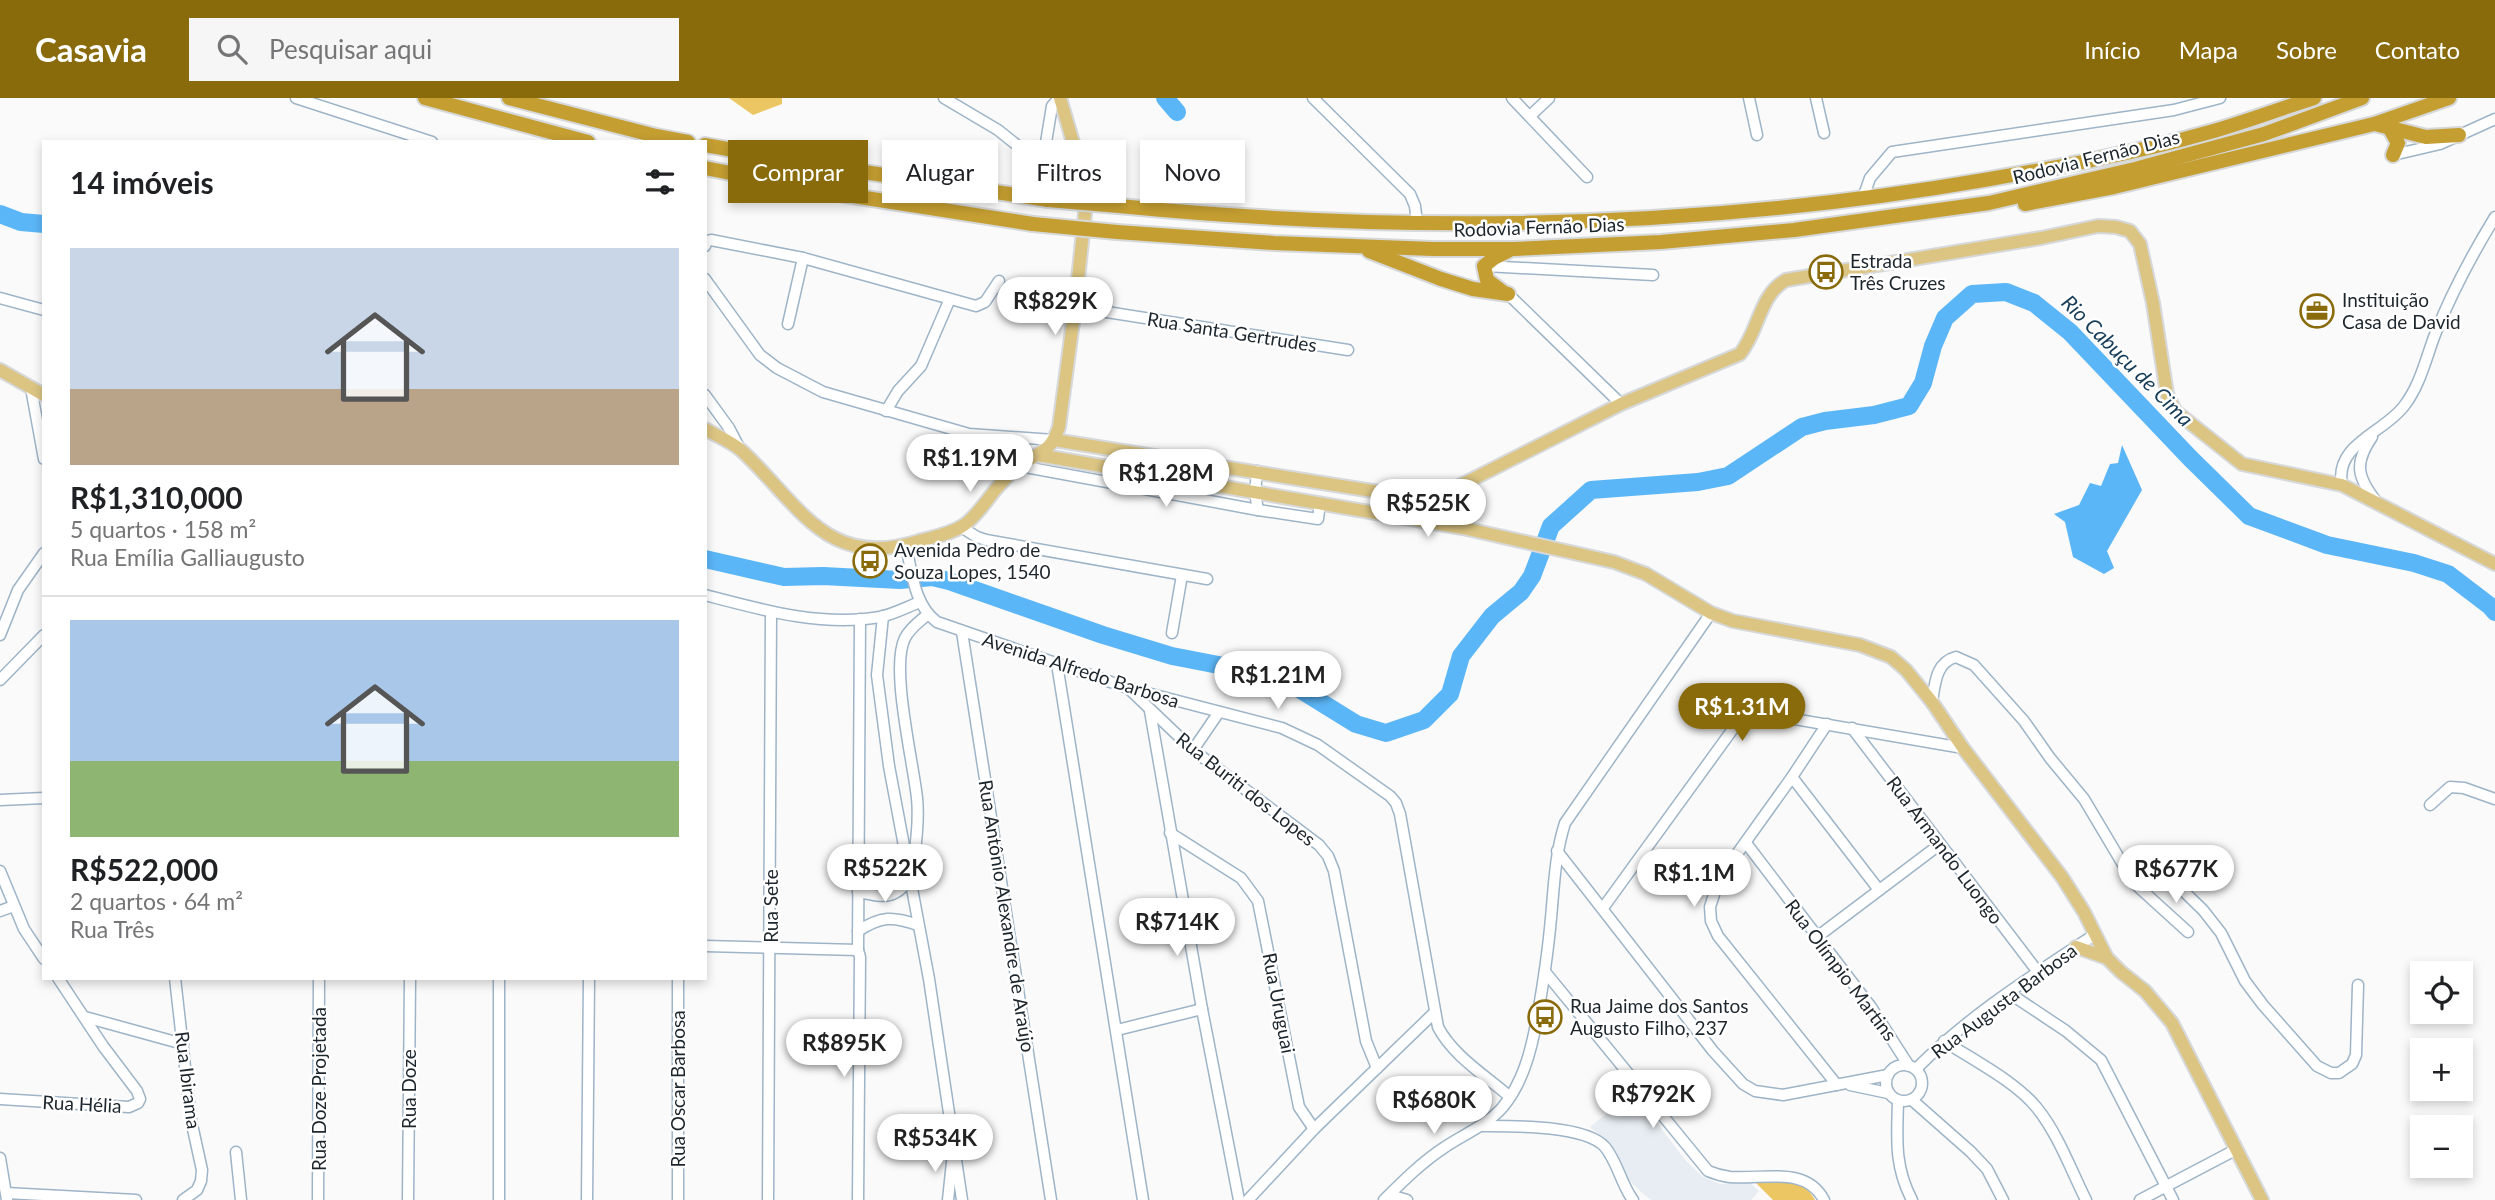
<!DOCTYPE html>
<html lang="pt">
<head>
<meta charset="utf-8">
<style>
	:root { --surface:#fff; --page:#f6f6f6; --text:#202124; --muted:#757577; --line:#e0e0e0; --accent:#896b0b }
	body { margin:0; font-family:Lato,sans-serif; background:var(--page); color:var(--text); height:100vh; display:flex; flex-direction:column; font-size:26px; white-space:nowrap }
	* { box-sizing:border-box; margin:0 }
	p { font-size:23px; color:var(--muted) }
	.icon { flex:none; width:38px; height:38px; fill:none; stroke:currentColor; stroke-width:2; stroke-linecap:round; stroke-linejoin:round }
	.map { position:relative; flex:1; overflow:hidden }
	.details { position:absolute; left:42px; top:42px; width:665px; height:840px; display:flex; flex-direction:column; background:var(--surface); border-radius:0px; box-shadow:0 4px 10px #0003 }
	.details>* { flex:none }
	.guide { position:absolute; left:728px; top:42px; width:665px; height:63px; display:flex; gap:14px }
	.controls { position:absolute; left:2410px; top:863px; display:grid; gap:14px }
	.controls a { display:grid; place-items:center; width:63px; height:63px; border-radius:0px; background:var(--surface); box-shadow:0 4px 10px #0003; font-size:35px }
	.price { position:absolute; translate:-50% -60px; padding:0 16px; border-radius:24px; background:#fff; color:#222; font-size:23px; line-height:46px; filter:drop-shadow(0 2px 4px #0008) }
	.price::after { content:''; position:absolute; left:50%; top:42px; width:21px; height:16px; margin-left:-10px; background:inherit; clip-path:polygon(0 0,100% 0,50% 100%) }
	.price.selected { background:var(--accent); color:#fff }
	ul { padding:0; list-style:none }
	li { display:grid; align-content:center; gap:14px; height:371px; padding:0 28px }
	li+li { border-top:2px solid var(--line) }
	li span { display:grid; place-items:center; height:217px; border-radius:0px; color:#555 }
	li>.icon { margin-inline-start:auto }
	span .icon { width:126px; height:126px; fill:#fffc; stroke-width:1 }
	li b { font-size:30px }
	h2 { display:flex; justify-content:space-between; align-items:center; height:84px; padding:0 28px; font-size:30px }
	.chip { padding:0 24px; border-radius:0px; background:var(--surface); box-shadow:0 4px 10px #0003; font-size:24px; line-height:63px }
	.chip.selected { background:var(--accent); color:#fff }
	header { display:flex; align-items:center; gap:42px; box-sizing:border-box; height:98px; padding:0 35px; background:var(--accent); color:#fff }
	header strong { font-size:33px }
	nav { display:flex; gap:38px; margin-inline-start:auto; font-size:24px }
	.search { width:490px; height:63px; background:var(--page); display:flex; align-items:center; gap:18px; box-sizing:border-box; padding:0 24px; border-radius:0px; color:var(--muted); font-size:26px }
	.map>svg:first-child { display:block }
</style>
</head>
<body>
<header>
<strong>Casavia</strong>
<div class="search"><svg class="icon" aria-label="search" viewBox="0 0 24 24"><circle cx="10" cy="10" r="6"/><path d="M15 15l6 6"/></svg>Pesquisar aqui</div>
<nav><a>Início</a><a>Mapa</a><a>Sobre</a><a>Contato</a></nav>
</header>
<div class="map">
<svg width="2495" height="1102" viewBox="0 0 2495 1102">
	<rect width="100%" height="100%" fill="#fafafa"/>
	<path fill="#e7edf2" d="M1633 994 1686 1063 1703 1079 1720 1086 1749 1084 1759 1093 1751 1102H1651L1640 1093 1624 1077 1612 1048 1590 1029Z"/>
	<g fill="#ecc663">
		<path d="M729 0H782V6L753 17Z"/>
		<path d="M1769 1083C1788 1083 1806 1084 1815 1102H1773L1756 1085Z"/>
	</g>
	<path fill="#5bb6f7" d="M2122 347 2142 392 2107 453 2114 470 2104 476 2073 459 2065 424 2054 416 2079 407 2090 385 2101 388 2110 366 2118 365Z"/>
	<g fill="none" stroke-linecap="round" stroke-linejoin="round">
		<g stroke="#5bb6f7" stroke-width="18">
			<path d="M1165 0 1177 14"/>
			<path d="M0 116 21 124 44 126"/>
			<path d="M705 461 784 479 823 478 900 482 932 479 949 483 1103 537 1172 558 1280 579 1356 626 1386 635 1424 622 1450 596 1461 558 1492 518 1521 494 1532 478 1551 428 1591 392 1698 384 1728 378 1802 329 1825 323 1874 317 1909 308 1923 285 1933 248 1945 220 1972 196 2006 194 2034 205 2070 234 2190 360 2249 418 2327 447 2414 465 2448 476 2490 508 2495 514"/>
		</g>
		<defs>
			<g id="minor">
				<path d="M296 0 432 44"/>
				<path d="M944 0 998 32 1043 68"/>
				<path d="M1313 0 1410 96 1415 108 1417 125"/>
				<path d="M1512 0 1587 79"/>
				<path d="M1749 0 1757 37"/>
				<path d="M1816 0 1824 35"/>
				<path d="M1530 18 1549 0"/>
				<path d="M2393 57 2440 46 2495 21"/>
				<path d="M1034 99 1039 87 1052 8 1059 0"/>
				<path d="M1863 100 1870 80 1892 54 2174 12 2220 0"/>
				<path d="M705 148 707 143 711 142 803 160 976 208 985 204 999 183"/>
				<path d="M1485 168 1653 177"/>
				<path d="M705 181 760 257 777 270 823 294 969 336 1054 342"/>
				<path d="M1508 196 1621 306"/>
				<path d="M0 200 44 212"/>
				<path d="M1075 209 1348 252"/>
				<path d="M788 226 803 160"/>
				<path d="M31 290 44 361"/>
				<path d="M705 297 729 330 740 351"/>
				<path d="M886 313 898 293 921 268 949 203"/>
				<path d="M2372 339C2354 365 2357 379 2376 403"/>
				<path d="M1020 368 1258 412 1318 421 1320 405"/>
				<path d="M1257 373 1255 395 1258 412"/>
				<path d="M2342 387C2334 346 2384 335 2404 308 2421 286 2426 259 2436 234 2452 194 2473 155 2495 119"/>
				<path d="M961 429 977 439 986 442 1207 481"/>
				<path d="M906 448C912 474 914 507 937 524L1128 590 1282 630 1318 647 1390 698 1396 705 1400 716 1438 929C1453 958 1486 978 1510 999"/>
				<path d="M705 497C762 512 821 529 880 519 894 516 907 509 920 504"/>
				<path d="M883 518 877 577 889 668 929 881 962 1102"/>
				<path d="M962 534 1051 1102"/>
				<path d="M1172 535 1182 477"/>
				<path d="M0 537 18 492 44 455"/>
				<path d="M1057 566 1143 1102"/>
				<path d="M0 582 44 537"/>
				<path d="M1128 590 1193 652 1319 747 1328 758 1334 773 1366 943 1377 970"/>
				<path d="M1932 604C1935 585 1936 564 1956 559L1974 567 2024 623 2050 660 2084 701 2134 785 2161 779 2172 782 2203 812 2221 835 2245 883 2263 907 2317 968 2331 975H2339L2352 966 2356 957 2358 887"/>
				<path d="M1150 613 1202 911 1239 1102"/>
				<path d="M1827 626 1792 679 1719 781 1710 809 1711 823 1718 838 1837 987"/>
				<path d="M1852 630 2038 874"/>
				<path d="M1193 652 1219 614"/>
				<path d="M1792 679 1879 792"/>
				<path d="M0 702 44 700"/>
				<path d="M2430 707 2450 689 2464 690 2495 701"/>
				<path d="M1170 735 1241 780 1258 803 1299 1009 1314 1031"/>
				<path d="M1746 745 1871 909 1909 968"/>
				<path d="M1557 753 1713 953 1743 986 1755 993 1783 997 1888 977"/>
				<path d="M0 773 24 831 44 861"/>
				<path d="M2134 785 2188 834"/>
				<path d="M858 794C869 796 885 801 895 795 909 788 912 773 914 759 917 739 919 720 917 700 913 663 890 569 905 540 910 530 919 524 927 517"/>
				<path d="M1603 810 1738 624 1746 617 1765 616 1963 650"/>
				<path d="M0 813 14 808"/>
				<path d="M858 833C881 818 893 818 918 827"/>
				<path d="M1817 839 1939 747"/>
				<path d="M705 848 858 852"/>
				<path d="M1546 875 1708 1073C1715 1076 1722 1078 1730 1079 1762 1082 1806 1067 1824 1102"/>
				<path d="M175 880 191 1022 202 1072 201 1083 197 1092 183 1102"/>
				<path d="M2009 895 2066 933 2101 962 2173 1102"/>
				<path d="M85 919 183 946"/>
				<path d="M1117 932 1202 911"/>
				<path d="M1944 943C1973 962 2015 983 2037 1010 2058 1036 2071 1072 2086 1102"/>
				<circle cx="1904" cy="985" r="18"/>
				<path d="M1916 971C1968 918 2032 878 2094 837"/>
				<path d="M1850 987 1888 995"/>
				<path d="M0 1001 129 1009 138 1005 140 1001 137 993 103 948 58 880"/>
				<path d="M1912 1002 1971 1054 1987 1071 2003 1102"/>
				<path d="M1898 1003C1897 1040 1894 1068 1912 1102"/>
				<path d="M1483 1028C1512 1028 1585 1027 1605 1049 1618 1065 1621 1086 1633 1102"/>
				<path d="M236 1054 241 1102"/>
				<path d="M0 1060 7 1102"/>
				<path d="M6 1095 136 1102"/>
				<path d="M1390 1097 1407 1102"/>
				<path d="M318 1102 319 880"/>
				<path d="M408 1102 410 880"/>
				<path d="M499 1102V880"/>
				<path d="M587 1102 589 880"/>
				<path d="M678 1102V880"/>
				<path d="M768 1102 771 514"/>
				<path d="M858 1102 860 859 858 852 860 521"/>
				<path d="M948 1102 952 1064"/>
				<path d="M1248 1102 1314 1031 1435 914"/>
				<path d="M1384 1102C1403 1083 1422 1064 1445 1049 1464 1036 1486 1028 1502 1010 1523 985 1531 953 1537 921 1543 887 1548 854 1551 820 1554 788 1555 756 1565 725L1711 515"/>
				<path d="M2140 1102 2237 1051"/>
			</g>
			<g id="major">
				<path d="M0 272 44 297"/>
				<path d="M705 331C717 338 732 344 742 353 799 406 827 473 919 443 933 439 951 436 964 427 977 418 986 403 996 391 1003 383 1010 375 1019 368 1039 353 1050 356 1059 329L1075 209 1086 106 1075 51 1060 0"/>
				<path d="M1054 342 1429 402"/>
				<path d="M1038 357 1463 430 1614 464 1646 476 1711 515 1733 523 1860 547 1891 559 1906 572 1932 604 1963 650 2062 779 2084 814 2107 860 2121 874 2145 893 2172 925 2262 1102"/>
				<path d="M1429 402 1446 420 1457 427"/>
				<path d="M1398 419 1621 306 1740 256C1759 233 1759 197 1786 182L2041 140 2098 128 2116 129 2130 133 2140 146 2153 205 2167 296 2175 313 2242 366 2342 387 2495 466"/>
				<path d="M2076 849 2107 860"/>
			</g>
			<g id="highway">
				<path d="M425 0 588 44"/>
				<path d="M509 0 656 38 688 44"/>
				<path d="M2375 26 2426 39 2459 37"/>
				<path d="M2389 29 2398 45 2393 57"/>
				<path d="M705 47 831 69 1048 102"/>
				<path d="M705 70 827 94 1033 126"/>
				<path d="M2025 106 2114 89 2374 26 2449 0"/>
				<path d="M1119 108C1406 136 1700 131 1984 82 2060 69 2136 55 2210 34 2245 24 2279 11 2314 0"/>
				<path d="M1117 134 1274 145 1433 151H1514L1661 144 1794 132 1989 105 2135 71 2264 36 2362 0"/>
				<path d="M1369 153 1441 181 1473 191 1508 196"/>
				<path d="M1503 194 1487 182 1484 168 1494 160 1508 153"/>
			</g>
		</defs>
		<use href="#minor" stroke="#9eb4c7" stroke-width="13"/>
		<use href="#major" stroke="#d6d8d9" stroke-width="16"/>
		<use href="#highway" stroke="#d6d8d9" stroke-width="18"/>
		<use href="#minor" stroke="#fff" stroke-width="10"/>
		<use href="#major" stroke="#dcc583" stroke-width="12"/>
		<use href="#highway" stroke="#c49e31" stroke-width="14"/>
		<defs>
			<g id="highway-bridge">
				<path d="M1048 102 1119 108"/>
				<path d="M1033 126 1117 134"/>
			</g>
		</defs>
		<use href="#highway-bridge" stroke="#d6d8d9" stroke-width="18" stroke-linecap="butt"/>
		<use href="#highway-bridge" stroke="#c49e31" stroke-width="14"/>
	</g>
	<defs>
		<symbol id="bus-ring" viewBox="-11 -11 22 22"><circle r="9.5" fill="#fff" stroke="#896b0b" stroke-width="1.5"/><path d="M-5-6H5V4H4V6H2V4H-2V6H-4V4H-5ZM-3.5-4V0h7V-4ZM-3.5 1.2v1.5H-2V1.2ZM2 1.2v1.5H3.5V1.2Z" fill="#896b0b"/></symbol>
		<symbol id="office-ring" viewBox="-11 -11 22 22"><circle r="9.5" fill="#fff" stroke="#896b0b" stroke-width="1.5"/><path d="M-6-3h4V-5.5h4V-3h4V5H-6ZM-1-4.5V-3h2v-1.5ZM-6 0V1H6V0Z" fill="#896b0b"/></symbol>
	</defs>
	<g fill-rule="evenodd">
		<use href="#bus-ring" x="1807" y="155" width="38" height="38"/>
		<use href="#office-ring" x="2298" y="194" width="38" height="38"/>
		<use href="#bus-ring" x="851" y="444" width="38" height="38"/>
		<use href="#bus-ring" x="1526" y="900" width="38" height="38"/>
	</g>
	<g text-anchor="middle" stroke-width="5" stroke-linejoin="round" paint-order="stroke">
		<g font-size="19" fill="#1d262d" stroke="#fff">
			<text transform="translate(2096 59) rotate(-14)" y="7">Rodovia Fernão Dias</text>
			<text transform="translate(1539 129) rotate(-2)" y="7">Rodovia Fernão Dias</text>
			<text transform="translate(1232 234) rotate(9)" y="7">Rua Santa Gertrudes</text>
			<text transform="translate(1081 572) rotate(18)" y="7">Avenida Alfredo Barbosa</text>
			<text transform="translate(1246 691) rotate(38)" y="7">Rua Buriti dos Lopes</text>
			<text transform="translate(1945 752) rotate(53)" y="7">Rua Armando Luongo</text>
			<text transform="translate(771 808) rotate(-90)" y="7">Rua Sete</text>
			<text transform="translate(1007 818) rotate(81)" y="7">Rua Antônio Alexandre de Araújo</text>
			<text transform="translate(1841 872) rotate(53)" y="7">Rua Olímpio Martins</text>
			<text transform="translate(2004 903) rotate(-37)" y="7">Rua Augusta Barbosa</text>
			<text transform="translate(1279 905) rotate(79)" y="7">Rua Uruguai</text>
			<text transform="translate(188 982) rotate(83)" y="7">Rua Ibirama</text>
			<text transform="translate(319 991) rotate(-90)" y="7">Rua Doze Projetada</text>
			<text transform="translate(409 991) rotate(-90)" y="7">Rua Doze</text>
			<text transform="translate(678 991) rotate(-90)" y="7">Rua Oscar Barbosa</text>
			<text transform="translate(82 1006) rotate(3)" y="7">Rua Hélia</text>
		</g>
		<g font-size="19" fill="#1d262d" stroke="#fff" text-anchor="start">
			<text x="1850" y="170">Estrada<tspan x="1850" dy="22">Três Cruzes</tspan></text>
			<text x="2342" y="209">Instituição<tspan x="2342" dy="22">Casa de David</tspan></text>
			<text x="894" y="459">Avenida Pedro de<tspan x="894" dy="22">Souza Lopes, 1540</tspan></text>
			<text x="1570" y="915">Rua Jaime dos Santos<tspan x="1570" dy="22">Augusto Filho, 237</tspan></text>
		</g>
		<g font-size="21" font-style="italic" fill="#163c57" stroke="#fff">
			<text transform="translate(2127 263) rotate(45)" y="7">Rio Cabuçu de Cima</text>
		</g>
	</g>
</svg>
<div class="controls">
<a><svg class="icon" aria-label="locate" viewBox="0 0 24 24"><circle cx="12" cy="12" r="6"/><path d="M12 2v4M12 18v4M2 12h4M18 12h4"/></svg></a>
<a>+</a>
<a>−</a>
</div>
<b class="price" style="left:1055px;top:239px">R$829K</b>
<b class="price" style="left:970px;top:396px">R$1.19M</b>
<b class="price" style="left:1166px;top:411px">R$1.28M</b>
<b class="price" style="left:1428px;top:441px">R$525K</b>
<b class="price" style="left:1278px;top:613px">R$1.21M</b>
<b class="price selected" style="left:1742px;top:645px">R$1.31M</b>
<b class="price" style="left:885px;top:806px">R$522K</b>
<b class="price" style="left:2176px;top:807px">R$677K</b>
<b class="price" style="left:1694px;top:811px">R$1.1M</b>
<b class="price" style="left:1177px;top:860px">R$714K</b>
<b class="price" style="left:844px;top:981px">R$895K</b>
<b class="price" style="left:1653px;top:1032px">R$792K</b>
<b class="price" style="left:1434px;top:1038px">R$680K</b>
<b class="price" style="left:935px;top:1076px">R$534K</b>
<div class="guide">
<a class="chip selected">Comprar</a>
<a class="chip">Alugar</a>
<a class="chip">Filtros</a>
<a class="chip">Novo</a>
</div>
<section class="details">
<h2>14 imóveis<svg class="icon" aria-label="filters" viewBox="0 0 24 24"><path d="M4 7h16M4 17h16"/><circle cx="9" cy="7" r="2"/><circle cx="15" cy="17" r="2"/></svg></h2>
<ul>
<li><span style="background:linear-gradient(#c9d6e8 65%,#b9a48a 0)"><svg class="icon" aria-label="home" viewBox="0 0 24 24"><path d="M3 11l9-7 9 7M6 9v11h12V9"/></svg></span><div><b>R$1,310,000</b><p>5 quartos · 158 m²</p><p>Rua Emília Galliaugusto</p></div></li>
<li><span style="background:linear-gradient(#a9c7e8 65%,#8fb573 0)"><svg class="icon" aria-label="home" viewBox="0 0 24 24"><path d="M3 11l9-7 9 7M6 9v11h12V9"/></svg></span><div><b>R$522,000</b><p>2 quartos · 64 m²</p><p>Rua Três</p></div></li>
</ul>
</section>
</div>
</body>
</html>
